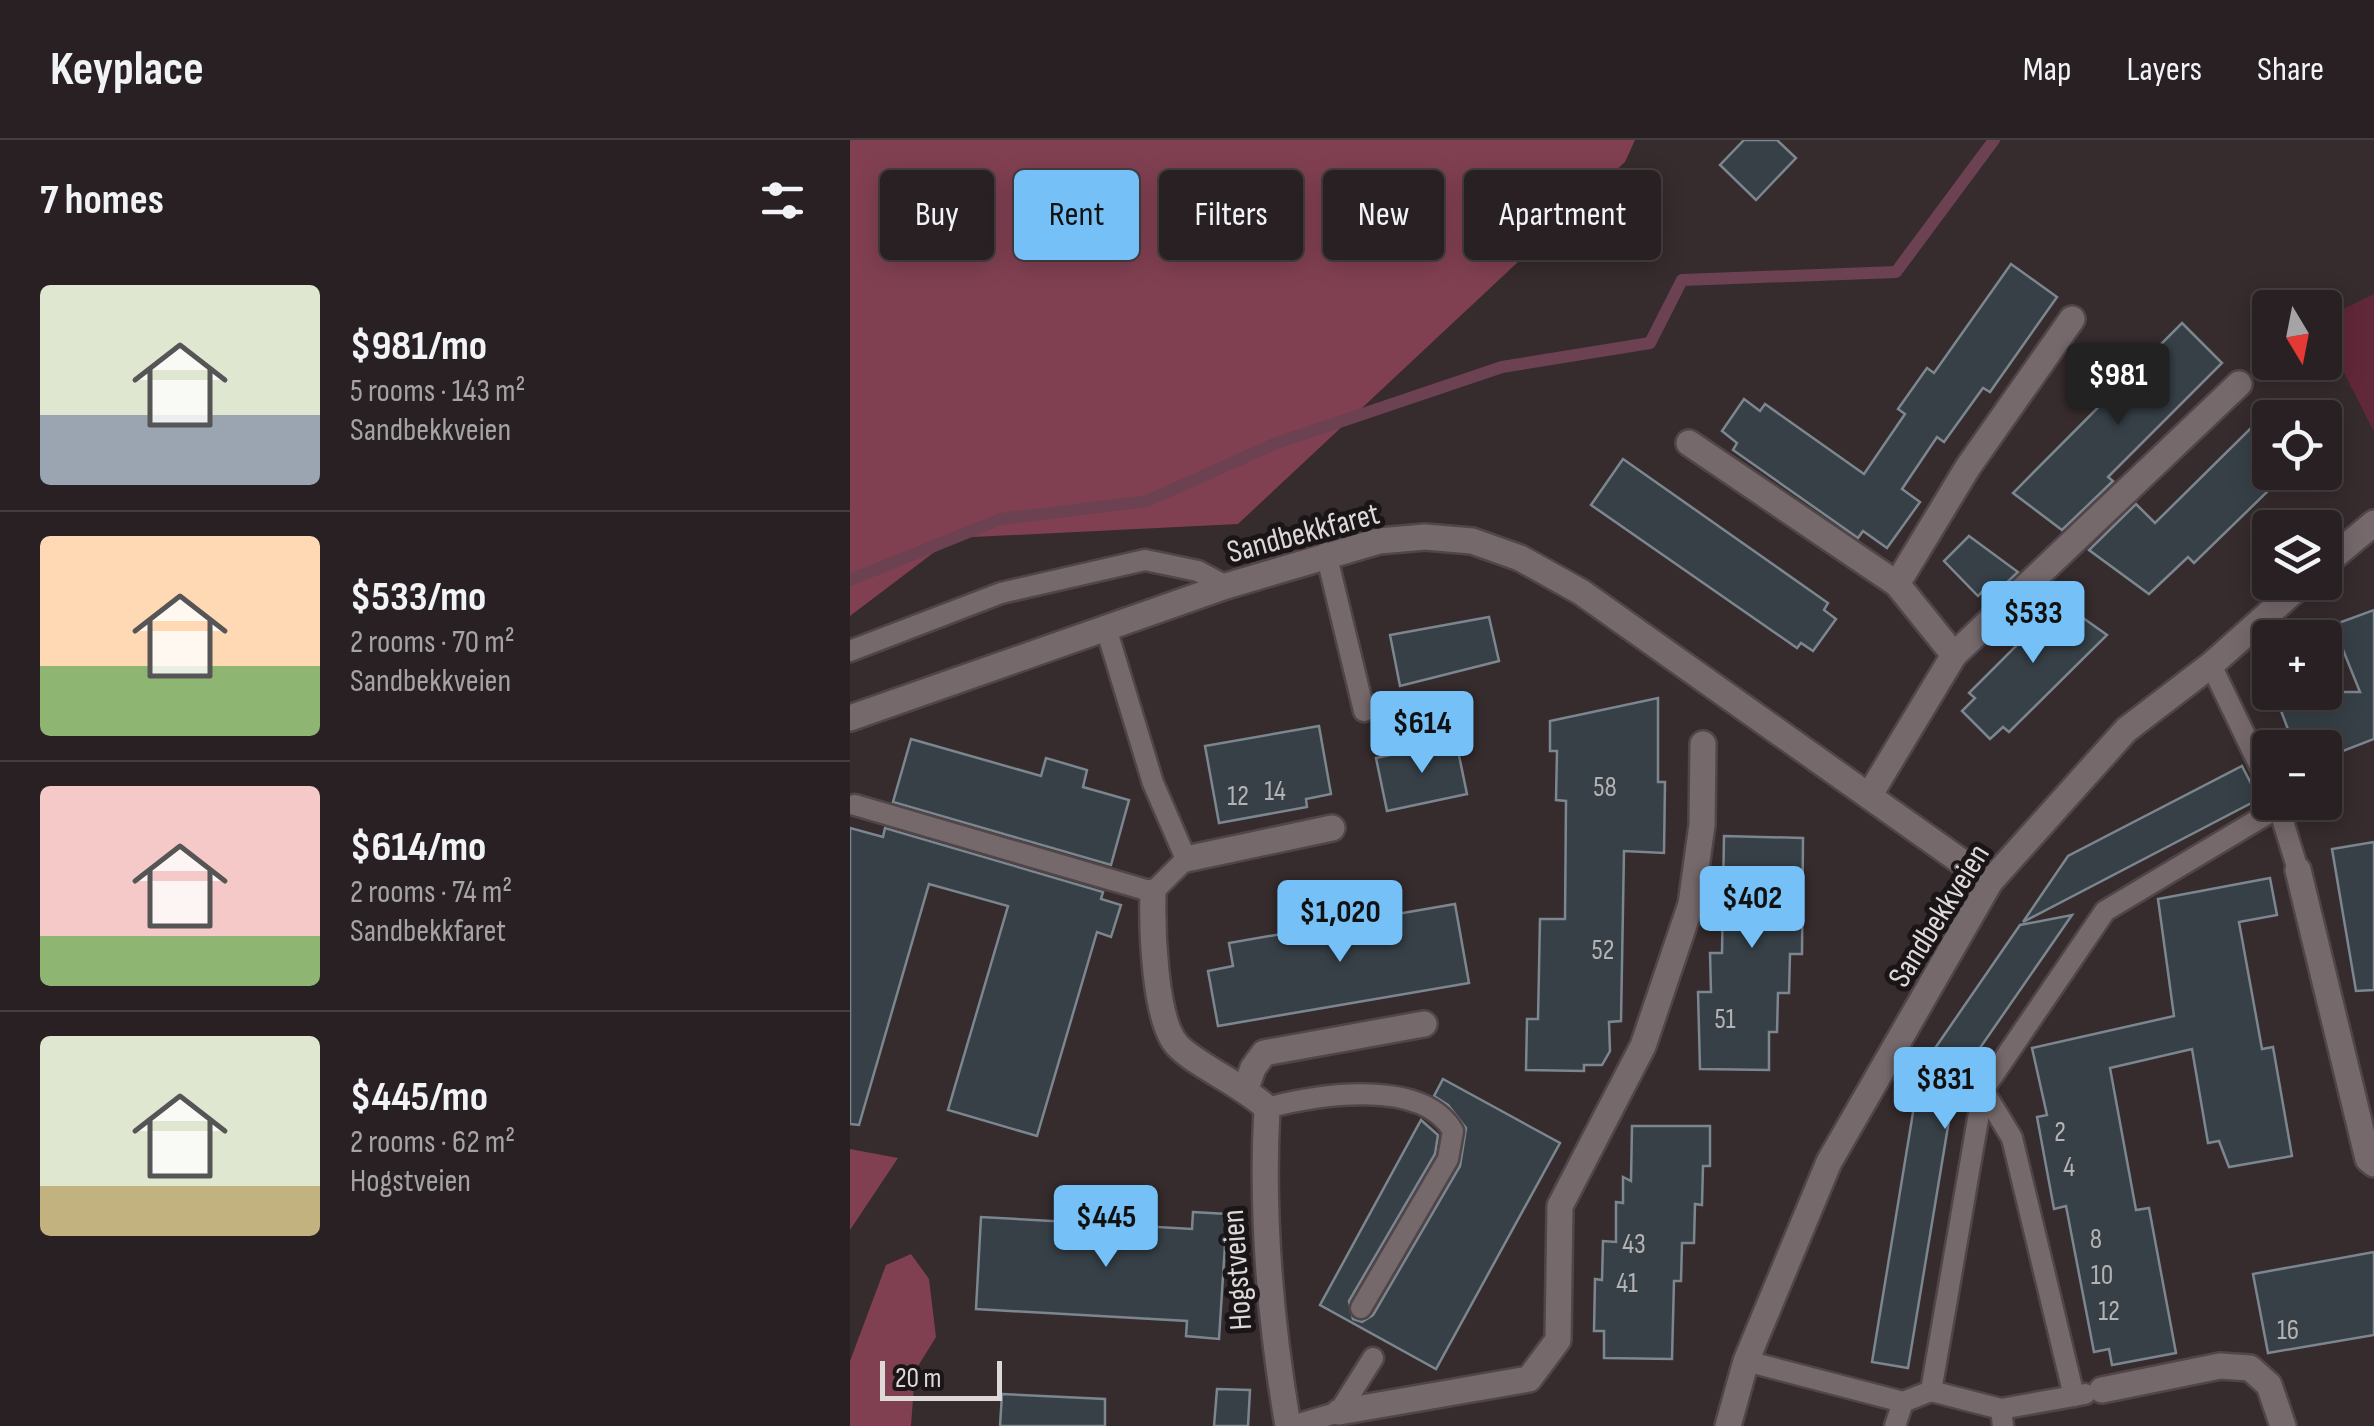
<!DOCTYPE html>
<html lang="en">
<head>
<meta charset="utf-8">
<style>
	:root { --surface:#282022; --page:#30282a; --text:#f1f3f6; --muted:#a5a3a5; --line:#443e40; --accent:#75c0f6 }
	body { margin:0; font-family:"Sofia Sans Condensed",sans-serif; background:var(--page); color:var(--text); height:100vh; display:flex; flex-direction:column; font-size:38px; white-space:nowrap }
	* { box-sizing:border-box; margin:0 }
	p { font-size:32px; color:var(--muted) }
	.icon { flex:none; width:55px; height:55px; fill:none; stroke:currentColor; stroke-width:2; stroke-linecap:round; stroke-linejoin:round }
	.map { position:relative; flex:1; overflow:hidden }
	.panel { display:flex; flex-direction:column; background:var(--surface); width:850px }
	.panel>* { flex:none }
	.guide { position:absolute; left:30px; top:30px; width:950px; height:90px; display:flex; gap:20px }
	.needle { width:65px; rotate:170deg }
	.controls { position:absolute; left:1402px; top:150px; display:grid; gap:20px }
	.controls a { display:grid; place-items:center; width:90px; height:90px; border-radius:10px; background:var(--surface); box-shadow:0 5px 25px #0003,0 0 0 2px var(--line); font-size:50px }
	.scale { position:absolute; left:30px; bottom:25px; width:122px; box-sizing:border-box; padding-left:10px; border:5px solid #dfd8d9; border-top:0; font-size:28px; line-height:35px; white-space:nowrap; color:#dfd8d9; -webkit-text-stroke:8px #1a1516; paint-order:stroke }
	.price { position:absolute; translate:-50% -85px; padding:0 22px; border-radius:10px; background:var(--accent); color:#111; font-size:32px; line-height:65px; filter:drop-shadow(0 2px 5px #0008) }
	.price::after { content:''; position:absolute; left:50%; top:60px; width:30px; height:22px; margin-left:-15px; background:inherit; clip-path:polygon(0 0,100% 0,50% 100%) }
	.price.active { background:#222; color:#fff }
	ul { padding:0; list-style:none }
	li { display:flex; align-items:center; gap:30px; height:250px; padding:0 40px }
	li+li { border-top:2px solid var(--line) }
	li span { display:grid; place-items:center; flex:none; width:280px; height:200px; border-radius:10px; color:#555 }
	li>.icon { margin-inline-start:auto }
	span .icon { width:120px; height:120px; fill:#fffc; stroke-width:1 }
	li b { font-size:42px }
	h2 { display:flex; justify-content:space-between; align-items:center; height:120px; padding:0 40px; font-size:42px }
	.pill { padding:0 35px; border-radius:10px; background:var(--surface); box-shadow:0 5px 25px #0003,0 0 0 2px var(--line); font-size:35px; line-height:90px }
	.pill.active { background:var(--accent); color:#111 }
	header { display:flex; align-items:center; gap:60px; box-sizing:border-box; height:140px; padding:0 50px; background:var(--surface); border-bottom:2px solid var(--line) }
	header strong { font-size:48px }
	nav { display:flex; gap:55px; margin-inline-start:auto; font-size:35px }
	main { display:flex; flex:1; min-height:0 }
	.map>svg:first-child { display:block }
</style>
</head>
<body>
<header>
<strong>Keyplace</strong>
<nav><a>Map</a><a>Layers</a><a>Share</a></nav>
</header>
<main>
<section class="panel">
<h2>7 homes<svg class="icon" aria-label="filters" viewBox="0 0 24 24"><path d="M4 7h16M4 17h16"/><circle cx="9" cy="7" r="2"/><circle cx="15" cy="17" r="2"/></svg></h2>
<ul>
<li><span style="background:linear-gradient(#dfe7d0 65%,#9aa5b1 0)"><svg class="icon" aria-label="home" viewBox="0 0 24 24"><path d="M3 11l9-7 9 7M6 9v11h12V9"/></svg></span><div><b>$981/mo</b><p>5 rooms · 143 m²</p><p>Sandbekkveien</p></div></li>
<li><span style="background:linear-gradient(#ffd9b3 65%,#8fb573 0)"><svg class="icon" aria-label="home" viewBox="0 0 24 24"><path d="M3 11l9-7 9 7M6 9v11h12V9"/></svg></span><div><b>$533/mo</b><p>2 rooms · 70 m²</p><p>Sandbekkveien</p></div></li>
<li><span style="background:linear-gradient(#f6c9c9 75%,#8fb573 0)"><svg class="icon" aria-label="home" viewBox="0 0 24 24"><path d="M3 11l9-7 9 7M6 9v11h12V9"/></svg></span><div><b>$614/mo</b><p>2 rooms · 74 m²</p><p>Sandbekkfaret</p></div></li>
<li><span style="background:linear-gradient(#dfe7d0 75%,#c2b280 0)"><svg class="icon" aria-label="home" viewBox="0 0 24 24"><path d="M3 11l9-7 9 7M6 9v11h12V9"/></svg></span><div><b>$445/mo</b><p>2 rooms · 62 m²</p><p>Hogstveien</p></div></li>
</ul>
</section>
<div class="map">
<svg width="1524" height="1286" viewBox="0 0 1524 1286">
	<rect width="100%" height="100%" fill="#362b2d"/>
	<path fill="#612839" d="M1524 154V292L1475 195V178Z"/>
	<g fill="#814052">
		<path d="M0 0H785L775 22 388 384 103 398 0 476Z"/>
		<path d="M0 1009 48 1018 0 1090Z"/>
		<path d="M61 1114 79 1139 86 1197 65 1231 61 1286H0V1221L36 1125Z"/>
	</g>
	<g fill="none" stroke-linecap="round" stroke-linejoin="round">
		<path stroke="#6c4152" stroke-width="12" d="M0 440 151 379 297 361 424 304 652 227 800 203 832 140 1046 132 1144 0"/>
	</g>
	<g fill="#374047" stroke="#7c868e" stroke-width="2.5">
		<path d="M894 0H927L946 18 906 60 870 25Z"/>
		<path d="M1161 124 1207 157 1140 252 1133 248 1094 302 1087 297 1052 349 1070 362 1037 408 1013 391 1008 398 883 310 887 303 872 291 894 259 910 271 915 264 1014 334 1055 274 1048 269 1077 228 1084 233Z"/>
		<path d="M1332 183 1372 223 1258 337 1263 341 1212 390 1163 353Z"/>
		<path d="M1400 289 1420 309V349L1344 423 1338 417 1299 454 1239 410 1286 364 1305 383Z"/>
		<path d="M773 319 978 463 974 470 986 479 963 511 951 503 947 508 741 365Z"/>
		<path d="M1119 396 1168 432 1149 450 1141 443 1128 456 1094 421Z"/>
		<path d="M1195 451 1257 495 1159 592 1153 587 1140 599 1112 571 1125 558 1119 553 1186 486 1172 473Z"/>
		<path d="M1524 470V599L1475 618V608H1445L1424 552H1510L1483 485Z"/>
		<path d="M639 477 649 521 550 546 540 495Z"/>
		<path d="M808 558V642H815L814 713 774 711 771 881 759 882 760 911 752 925H734V931L676 930 677 879H688L690 779H715L716 661 706 660 707 611H700V581Z"/>
		<path d="M469 586 481 654 456 659 457 667 369 683 355 606Z"/>
		<path d="M61 599 191 636 196 618 237 630 233 647 279 660 261 725 43 662Z"/>
		<path d="M606 601 617 654 537 671 526 618Z"/>
		<path d="M1392 626 1409 659 1173 782 1218 716Z"/>
		<path d="M0 688 33 697 35 688 253 752 251 759 271 765 261 797 247 792 187 996 98 970 158 766 79 744 9 985 0 984Z"/>
		<path d="M874 696 953 698 952 814H940L939 853H928L927 892H919V930L850 929 848 852H861L860 813H872Z"/>
		<path d="M1524 702V850L1506 851 1482 709Z"/>
		<path d="M1420 738 1427 775 1389 782 1412 909 1423 907 1442 1016 1379 1027 1369 1001 1358 1003 1342 909 1260 928 1286 1070 1299 1068 1326 1213 1262 1225 1259 1209 1244 1212 1216 1066 1204 1069 1187 977 1197 975 1182 908 1324 876 1308 759Z"/>
		<path d="M605 764 619 843 368 886 358 831 383 826 379 803Z"/>
		<path d="M1222 775 1105 944 1058 1228 1022 1222 1070 930 1170 785Z"/>
		<path d="M593 939 710 1003 586 1229 470 1165 571 980 588 995 585 1014 499 1161 503 1179 512 1182 523 1175 610 1026 616 988 598 965 584 956Z"/>
		<path d="M782 986H860V1026H853L852 1065 845 1064 844 1103H832L831 1141H824L822 1219 754 1218V1191H744L745 1139 752 1140 753 1101 766 1102V1062L773 1063V1037L781 1041Z"/>
		<path d="M343 1072 377 1074 369 1199 336 1196 337 1181 126 1169 131 1077 342 1089Z"/>
		<path d="M1524 1112V1195L1418 1213 1403 1134Z"/>
		<path d="M367 1249 400 1250 398 1286H364Z"/>
		<path d="M152 1254 255 1259V1286H150Z"/>
	</g>
	<g fill="none" stroke-linecap="round" stroke-linejoin="round">
		<defs>
			<g id="service">
				<path d="M476 413 514 571"/>
				<path d="M0 511 151 453 295 420 348 431 376 446"/>
				<path d="M1361 525 1420 647"/>
				<path d="M1427 662 1448 730"/>
				<path d="M5 665 303 752 336 719 303 643 256 488"/>
				<path d="M1133 950 1162 998 1224 1256"/>
				<path d="M417 968C466 955 572 937 603 991L598 1019 511 1168"/>
				<path d="M896 1221 1053 1262 1081 1251 1133 950 1255 771 1429 667"/>
				<path d="M1081 1251 1151 1269 1153 1286"/>
				<path d="M1151 1269 1235 1254"/>
				<path d="M442 1286 489 1272 523 1218"/>
				<path d="M1045 1286 1053 1262"/>
			</g>
			<g id="minor">
				<path d="M839 303 1047 444 1104 515 1019 656"/>
				<path d="M1475 424 1524 383"/>
				<path d="M1047 444 1118 327 1222 179"/>
				<path d="M1104 515 1389 244"/>
				<path d="M0 578 376 446 529 401 575 397 622 401 670 418 731 452 1140 742"/>
				<path d="M336 719 482 688"/>
				<path d="M1448 730 1518 1019 1524 1024"/>
				<path d="M303 752C302 787 304 879 327 905 344 924 393 945 417 968 411 1076 420 1180 438 1286"/>
				<path d="M396 948 403 928 414 913 574 884"/>
				<path d="M1252 1250 1370 1226 1400 1228 1419 1245 1433 1286"/>
				<path d="M489 1272 679 1239 708 1200 710 1066 793 906 841 764 852 685 853 604"/>
				<path d="M878 1286 896 1221 979 1022 1140 742 1276 590 1361 525 1454 442"/>
			</g>
		</defs>
		<use href="#service" stroke="#504649" stroke-width="25"/>
		<use href="#minor" stroke="#504649" stroke-width="30"/>
		<use href="#service" stroke="#76696c" stroke-width="20"/>
		<use href="#minor" stroke="#76696c" stroke-width="25"/>
	</g>
	<g text-anchor="middle" stroke-width="10" stroke-linejoin="round" paint-order="stroke">
		<g font-size="28" fill="#b5b2b4">
			<text x="755" y="656">58</text>
			<text x="425" y="660">14</text>
			<text x="388" y="665">12</text>
			<text x="753" y="819">52</text>
			<text x="875" y="888">51</text>
			<text x="1210" y="1001">2</text>
			<text x="1219" y="1036">4</text>
			<text x="1246" y="1108">8</text>
			<text x="784" y="1113">43</text>
			<text x="1252" y="1144">10</text>
			<text x="777" y="1152">41</text>
			<text x="1259" y="1180">12</text>
			<text x="1438" y="1199">16</text>
		</g>
		<g font-size="32" fill="#dfd8d9" stroke="#1a1516">
			<text transform="translate(453 392) rotate(-15)" y="11">Sandbekkfaret</text>
			<text transform="translate(1088 775) rotate(-58)" y="11">Sandbekkveien</text>
			<text transform="translate(386 1130) rotate(-94)" y="11">Hogstveien</text>
		</g>
	</g>
</svg>
<div class="controls">
<a><svg class="needle" viewBox="-14 -14 28 28"><path d="M0-13l5 13h-10z" fill="#e53935"/><path d="M0 13l5-13h-10z" fill="#a5a3a5"/></svg></a>
<a><svg class="icon" aria-label="locate" viewBox="0 0 24 24"><circle cx="12" cy="12" r="6"/><path d="M12 2v4M12 18v4M2 12h4M18 12h4"/></svg></a>
<a><svg class="icon" aria-label="layers" viewBox="0 0 24 24"><path d="M12 4l9 5-9 5-9-5zM3 14l9 5 9-5"/></svg></a>
<a>+</a>
<a>−</a>
</div>
<div class="scale">20 m</div>
<b class="price active" style="left:1268px;top:288px">$981</b>
<b class="price" style="left:1183px;top:526px">$533</b>
<b class="price" style="left:572px;top:636px">$614</b>
<b class="price" style="left:902px;top:811px">$402</b>
<b class="price" style="left:490px;top:825px">$1,020</b>
<b class="price" style="left:1095px;top:992px">$831</b>
<b class="price" style="left:256px;top:1130px">$445</b>
<div class="guide">
<a class="pill">Buy</a>
<a class="pill active">Rent</a>
<a class="pill">Filters</a>
<a class="pill">New</a>
<a class="pill">Apartment</a>
</div>
</div>
</main>
</body>
</html>
